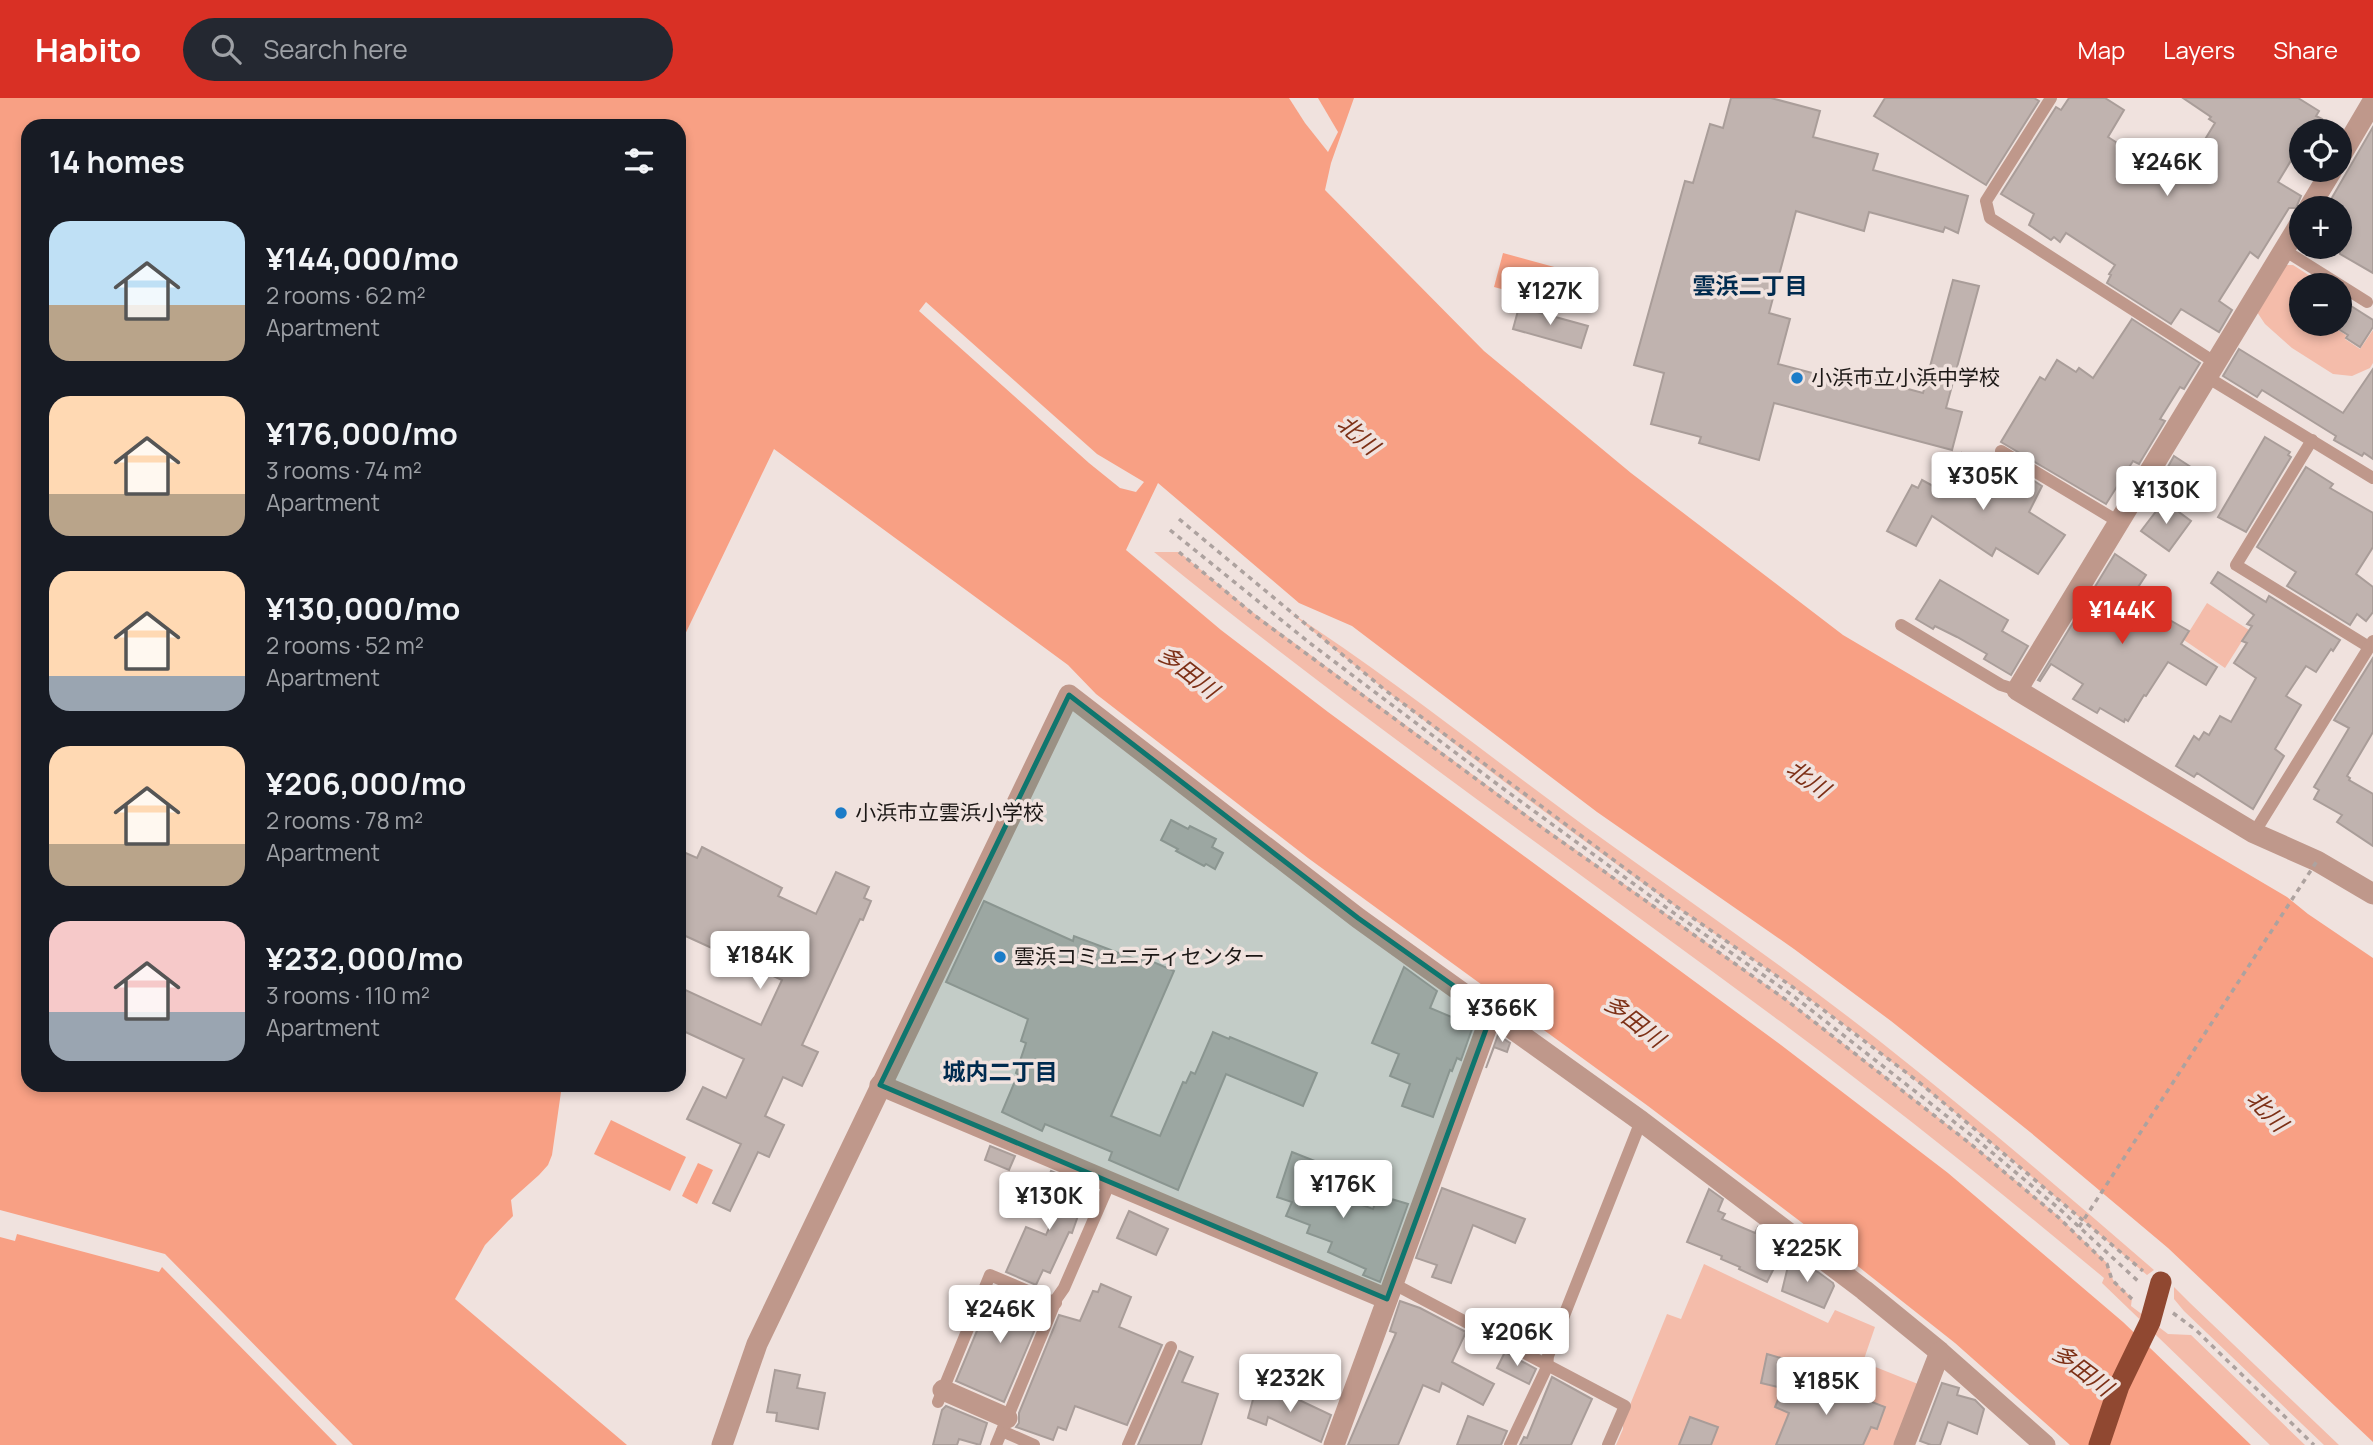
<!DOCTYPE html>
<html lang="en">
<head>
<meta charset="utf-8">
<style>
	:root { --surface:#171b24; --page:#242831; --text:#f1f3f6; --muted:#9ea1a6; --accent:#d93025 }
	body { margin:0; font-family:Manrope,"Noto Sans JP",sans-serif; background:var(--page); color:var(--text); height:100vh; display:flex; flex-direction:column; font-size:26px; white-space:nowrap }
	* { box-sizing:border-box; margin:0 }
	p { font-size:23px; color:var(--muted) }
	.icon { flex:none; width:38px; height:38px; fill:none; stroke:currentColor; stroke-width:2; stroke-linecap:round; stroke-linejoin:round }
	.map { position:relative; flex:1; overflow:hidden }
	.side { position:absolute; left:21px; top:21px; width:665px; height:973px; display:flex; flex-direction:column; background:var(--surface); border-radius:21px; box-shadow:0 4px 10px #0003 }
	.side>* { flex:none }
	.controls { position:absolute; left:2289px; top:21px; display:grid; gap:14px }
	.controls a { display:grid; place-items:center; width:63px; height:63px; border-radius:50%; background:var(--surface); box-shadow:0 4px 10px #0003; font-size:35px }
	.price { position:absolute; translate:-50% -60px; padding:0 16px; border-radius:7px; background:#fff; color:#222; font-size:23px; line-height:46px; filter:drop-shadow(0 2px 4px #0008) }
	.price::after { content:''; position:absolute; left:50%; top:42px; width:21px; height:16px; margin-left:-10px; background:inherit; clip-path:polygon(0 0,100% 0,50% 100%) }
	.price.selected { background:var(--accent); color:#fff }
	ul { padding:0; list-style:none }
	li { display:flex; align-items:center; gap:21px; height:175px; padding:0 28px }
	li span { display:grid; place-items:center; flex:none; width:196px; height:140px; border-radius:21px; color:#555 }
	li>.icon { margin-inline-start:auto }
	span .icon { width:84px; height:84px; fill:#fffc; stroke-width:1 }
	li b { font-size:30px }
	h2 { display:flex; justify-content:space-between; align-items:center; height:84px; padding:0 28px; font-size:30px }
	header { display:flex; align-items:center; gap:42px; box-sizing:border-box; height:98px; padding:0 35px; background:var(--accent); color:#fff }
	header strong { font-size:33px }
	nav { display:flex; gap:38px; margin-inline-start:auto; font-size:24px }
	.search { width:490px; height:63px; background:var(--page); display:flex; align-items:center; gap:18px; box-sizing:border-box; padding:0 24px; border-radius:38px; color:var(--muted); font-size:26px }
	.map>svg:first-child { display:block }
</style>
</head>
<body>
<header>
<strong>Habito</strong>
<div class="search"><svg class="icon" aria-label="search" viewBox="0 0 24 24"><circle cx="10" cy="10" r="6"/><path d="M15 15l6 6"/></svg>Search here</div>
<nav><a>Map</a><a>Layers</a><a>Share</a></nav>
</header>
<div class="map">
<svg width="2373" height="1347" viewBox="0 0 2373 1347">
	<rect width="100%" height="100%" fill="#f0e2de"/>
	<g fill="#f4bcaa">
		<path d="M2285 167H2293L2324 187H2301V226H2328L2346 237 2345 241 2360 251 2373 232V265L2370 270 2352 278 2333 276 2292 250 2265 226 2257 214Z"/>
		<path d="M1154 454H1179L1255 516 1545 730 1786 901 1972 1046 2058 1118 2108 1166 2113 1182 2132 1200 2131 1208 2168 1236 2191 1237 2305 1347H2270L2102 1185 2104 1180C2001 1094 1896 1010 1789 930 1577 772 1359 621 1154 454Z"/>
		<path d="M2207 505 2249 532 2225 570 2184 542Z"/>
		<path d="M1290 514C1392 580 1487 657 1586 729 1683 799 1782 867 1877 941 1972 1016 2063 1093 2154 1172L2147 1177C2033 1080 1919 980 1797 892 1757 863 1715 837 1675 808 1544 715 1413 618 1290 514Z"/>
		<path d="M1704 1166 1828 1225 1835 1212 1875 1229 1863 1264 1918 1286 1894 1347H1616L1623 1331V1324L1667 1216 1681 1221Z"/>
		<path d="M2174 1189 2190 1205 2339 1347H2324L2184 1213 2174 1201Z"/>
	</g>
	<g fill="#f8a084">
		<path d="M0 0H1354L1331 65 1325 92 1484 253 1631 375 1843 537 2287 799 2308 816 2373 860V1344L2168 1150 2030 1034 1891 923 1794 851 1597 714 1352 528 1299 505 1158 385 1126 452 1221 532 1328 614 1781 947 1948 1075 2123 1224 2251 1347H2070L1955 1245 1826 1143 1648 1008 1308 760 1096 596 1068 567 774 351 679 549V28H28V987H562L552 1057 548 1067 539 1077 511 1102 513 1118 485 1147 455 1201 627 1347H0Z"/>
		<path d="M1503 155 1580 176 1571 210 1494 189Z"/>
		<path d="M611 1022 686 1059 670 1093 594 1056Z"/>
		<path d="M698 1065 713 1072 697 1106 682 1098Z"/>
	</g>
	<g fill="#f0e2de">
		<path d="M1289 0H1318L1338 34 1328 54 1305 25Z"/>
		<path d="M926 204 1097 356 1144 384 1136 394 1120 390 1089 365 919 213Z"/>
		<path d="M0 1112 165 1156 353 1347H337L162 1169 159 1174 17 1136 15 1143 0 1139Z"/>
	</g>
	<g fill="#c0b3af" stroke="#a99d99" stroke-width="2">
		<path d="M1731 0H1771L1820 13 1813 39 1878 56 1873 72 1968 98 1958 135 1945 129 1943 134 1869 114 1864 133 1796 113 1769 215 1790 221 1778 266 1839 282 1841 273 1923 295 1953 182 1979 188 1946 310 1962 314 1952 352 1774 305 1759 362 1699 345 1701 339 1651 326 1664 275 1634 267 1685 83 1693 85 1710 26 1723 30Z"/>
		<path d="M1885 0H2034L2039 3 1986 87 1874 18Z"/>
		<path d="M2069 0H2105L2124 12 2108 39 2122 48 2117 56 2168 88 2175 77 2179 79 2191 59 2193 61 2215 25 2209 21 2211 19 2183 0H2298L2319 13 2316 18 2322 21 2315 33H2301V46L2278 84 2301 98 2296 110H2289L2258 160 2250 154 2219 203 2232 212 2219 234 2181 211 2171 226 2107 185 2111 177 2109 176 2115 167 2066 135 2060 144 2054 139 2051 142 2029 127 2034 116 2001 96 2056 9 2061 12Z"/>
		<path d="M2373 29V175L2340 156V110H2326Z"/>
		<path d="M2340 201 2373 222V229L2360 249 2346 240 2348 237 2340 232Z"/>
		<path d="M1519 209 1588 228 1581 250 1513 231Z"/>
		<path d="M2132 221 2200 265 2184 291 2180 289 2160 321 2165 323 2139 366 2133 363 2106 406 2001 344 2040 279 2045 282 2057 262 2076 274 2079 270 2093 280Z"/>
		<path d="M2239 251 2343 315 2373 271V361L2364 355 2362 358 2334 342 2336 338 2262 292 2257 299 2223 278Z"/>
		<path d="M2265 339 2290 354 2288 357 2291 359 2246 434 2218 419Z"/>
		<path d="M1962 355 1986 369 1993 357 2042 388 2029 414 2065 437 2038 476 1996 450 1992 458 1932 418 1916 448 1887 433 1912 387 1918 390 1922 382 1942 393Z"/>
		<path d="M2174 358 2197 373 2183 396 2160 383Z"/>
		<path d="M2306 369 2333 386 2330 390 2373 415V449L2356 476 2373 489V514L2366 523 2357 516 2350 527 2287 488 2296 474 2257 449Z"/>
		<path d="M2164 403 2191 423 2169 453 2141 433Z"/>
		<path d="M2115 456 2146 477 2131 500 2189 533 2181 546 2217 569 2206 587 2168 564 2146 598 2144 597 2128 623 2125 621 2124 624 2100 610 2097 615 2073 601 2083 586 2051 566 2040 583 2038 582Z"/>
		<path d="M2218 474 2266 504 2269 498 2340 542 2333 553 2331 551 2316 574 2306 568 2286 598 2301 607 2275 651 2284 658 2253 711 2197 675 2194 679 2176 668 2194 638 2199 642 2204 634 2209 637 2220 618 2231 624 2256 580 2234 565 2247 545 2242 543 2252 528 2247 526 2254 517 2211 485Z"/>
		<path d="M1940 482 2008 522 2002 533 2028 548 2011 577 1984 561 1987 556 1957 539 1935 528 1933 531 1916 521Z"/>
		<path d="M2373 560V634L2347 678 2350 680 2349 682 2373 696V748L2337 724 2342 717 2314 701 2319 692 2314 689 2349 630 2334 622Z"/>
		<path d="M1171 722 1188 731 1190 728 1216 741 1212 749 1223 755 1215 771 1206 766 1204 768 1176 753 1178 751 1161 742Z"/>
		<path d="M702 749 782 790 778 798 816 816 836 774 869 789 864 800 871 803 863 822 860 821 802 947 818 954 802 988 783 979 765 1018 784 1027 769 1059 758 1054 730 1113 713 1105 741 1046 687 1021 703 989 726 1000 744 961 679 931V889L761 927 782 882 679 835V752L697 760Z"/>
		<path d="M984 803 1073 843 1074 838 1140 863 1142 859 1174 873 1111 1018 1160 1038 1183 984 1186 985 1191 974 1195 976 1213 934 1229 941 1230 939 1317 975 1303 1008 1226 976 1178 1092 1109 1062 1112 1054 1045 1026 1042 1033 1002 1014 1018 976 1016 975 1026 945 1021 943 1028 921 946 884Z"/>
		<path d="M1404 869 1437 893 1430 910 1473 928 1461 962 1457 960 1452 973 1450 972 1433 1019 1402 1008 1410 986 1390 978 1399 956 1372 945Z"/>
		<path d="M1498 937 1510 945 1507 954 1494 949 1486 970Z"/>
		<path d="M990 1048 1015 1058 1009 1072 985 1062Z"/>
		<path d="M1292 1054 1315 1063 1306 1087 1373 1111 1378 1097 1408 1106 1380 1184 1363 1177 1366 1171 1328 1154 1332 1144 1307 1135 1310 1127 1286 1118 1292 1104 1277 1099Z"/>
		<path d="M1051 1073 1088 1089 1072 1135 1069 1134 1050 1175 1043 1172 1036 1187 1006 1174 1026 1129 1046 1137 1062 1101 1043 1093Z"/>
		<path d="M1442 1090 1525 1121 1515 1145 1473 1127 1451 1185 1432 1179 1437 1167 1416 1160Z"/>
		<path d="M1709 1091 1723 1101 1718 1113 1725 1116 1722 1121 1755 1135 1758 1129 1785 1148 1767 1184 1739 1171 1740 1169 1721 1161 1722 1158 1687 1144Z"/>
		<path d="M1129 1113 1168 1131 1156 1157 1117 1140Z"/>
		<path d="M1790 1160 1818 1174 1833 1185 1834 1188 1824 1210 1782 1193Z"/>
		<path d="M1101 1186 1131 1199 1119 1229 1162 1247 1127 1327 1075 1308 1066 1332 1058 1329 1053 1342 1016 1329 1019 1325V1315L1059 1217 1080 1223 1093 1193 1098 1194Z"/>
		<path d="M999 1190 1044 1210 1004 1304 956 1283 979 1228 983 1229Z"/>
		<path d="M1400 1203 1420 1210 1466 1234 1452 1264 1494 1286 1483 1307 1442 1285 1439 1294 1423 1287 1398 1347H1348L1396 1235 1390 1233Z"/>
		<path d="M1179 1253 1193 1259 1182 1284 1218 1296 1201 1347H1138Z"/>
		<path d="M1505 1254 1536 1271 1529 1286 1497 1270Z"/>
		<path d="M1767 1256 1788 1262 1782 1290 1761 1285Z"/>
		<path d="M775 1272 800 1277 797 1290 825 1295 818 1331 776 1323 777 1315 767 1314Z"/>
		<path d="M1552 1279 1592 1301 1571 1347H1520L1524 1339 1527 1340Z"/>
		<path d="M1786 1282 1824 1297 1828 1287 1885 1309 1877 1331 1871 1329 1863 1347H1776L1789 1315 1775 1309Z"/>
		<path d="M1942 1285 1959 1290 1957 1297 1975 1302 1984 1311 1977 1336 1948 1324 1940 1347H1931L1920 1343Z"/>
		<path d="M1255 1294 1276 1299 1277 1295 1295 1300 1331 1317 1321 1344 1268 1319 1266 1327 1248 1320Z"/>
		<path d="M946 1308 987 1325 980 1347 959 1341 957 1347H933L942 1312Z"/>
		<path d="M1468 1318 1507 1333 1501 1347H1457Z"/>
		<path d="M1690 1319 1718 1329 1711 1347H1679Z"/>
	</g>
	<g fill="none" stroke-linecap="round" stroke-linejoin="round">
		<g stroke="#ada29f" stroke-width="3.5" stroke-dasharray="5 5" stroke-linecap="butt">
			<path d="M1179 421 1385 592 1677 809 1797 892 1920 985 2143 1173"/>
			<path d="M1170 432 1311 546 1501 689 1671 813 1792 897 1976 1041 2063 1114 2139 1184"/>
			<path d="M1179 454 1254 517 1544 731 1785 901 1972 1047 2058 1119 2107 1166 2112 1182 2132 1201"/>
			<path d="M2173 1215 2196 1232 2314 1347"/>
		</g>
		<g stroke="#bf988b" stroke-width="12">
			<path d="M2051 0 1986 103 1990 120 2216 265"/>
			<path d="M2284 152 2367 204"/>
			<path d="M2207 279 2373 380"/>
			<path d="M2312 342 2236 467 2369 549"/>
			<path d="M2001 353 2119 424"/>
			<path d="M1901 527 2001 587 2017 592"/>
			<path d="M2254 735 2373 543"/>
			<path d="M1392 1185 1625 1308 1608 1347"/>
			<path d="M938 1304 990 1177 1056 1205"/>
			<path d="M1002 1333 1034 1347"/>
			<path d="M996 1347 1057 1200 1064 1190 1110 1084"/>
			<path d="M1128 1347 1171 1249"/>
			<path d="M1510 1347 1547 1269 1548 1258 1641 1023"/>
		</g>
		<g stroke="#bf988b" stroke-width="21">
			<path d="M2340 59 2373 3"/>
			<path d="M2309 110 2332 72"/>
			<path d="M2301 124 2017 592 2254 735 2317 763 2373 796"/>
			<path d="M880 987 1387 1201"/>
			<path d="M943 1292 1007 1320"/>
			<path d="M722 1347 757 1246 1069 597 1358 820 1641 1023 1864 1192 1940 1254 2045 1347"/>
			<path d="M1334 1347 1492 915"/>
			<path d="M1904 1347 1940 1254"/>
		</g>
		<path stroke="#904831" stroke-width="21" d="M2099 1347 2119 1288 2150 1224 2161 1184"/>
		<path stroke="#ada29f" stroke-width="3.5" stroke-dasharray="5 5" stroke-linecap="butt" d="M2079 1129 2317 763"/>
	</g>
	<path fill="#0f766e" fill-opacity="0.2" stroke="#0f766e" stroke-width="5" stroke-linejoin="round" d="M1069 597 1358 820 1492 915 1387 1201 880 987Z"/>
	<g fill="#1b7cc8" stroke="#f0e2de" stroke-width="2.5">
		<circle cx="1797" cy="280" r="7"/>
		<circle cx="841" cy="715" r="7"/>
		<circle cx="1000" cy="859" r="7"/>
	</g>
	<g text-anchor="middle" stroke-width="7" stroke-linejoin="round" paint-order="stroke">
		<g font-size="21" fill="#1b1715" stroke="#f0e2de" text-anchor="start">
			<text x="1811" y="287">小浜市立小浜中学校</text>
			<text x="855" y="722">小浜市立雲浜小学校</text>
			<text x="1014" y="866">雲浜コミュニティセンター</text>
		</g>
		<g font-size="23" font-weight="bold" fill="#002b4f" stroke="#f0e2de">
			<text x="1750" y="196">雲浜二丁目</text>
			<text x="1000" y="982">城内二丁目</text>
		</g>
		<g font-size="23" font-style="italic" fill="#7d3016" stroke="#f0e2de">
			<text transform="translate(1358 337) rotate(41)" y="8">北川</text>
			<text transform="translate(1188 574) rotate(38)" y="8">多田川</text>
			<text transform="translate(1808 681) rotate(35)" y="8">北川</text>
			<text transform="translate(1634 923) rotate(38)" y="8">多田川</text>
			<text transform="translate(2267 1013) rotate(46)" y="8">北川</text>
			<text transform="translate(2082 1272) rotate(37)" y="8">多田川</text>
		</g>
	</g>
</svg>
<div class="controls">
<a><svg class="icon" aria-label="locate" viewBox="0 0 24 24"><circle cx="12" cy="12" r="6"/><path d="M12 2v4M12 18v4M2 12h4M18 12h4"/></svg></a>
<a>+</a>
<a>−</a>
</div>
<b class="price" style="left:2167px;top:100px">¥246K</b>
<b class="price" style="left:1550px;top:229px">¥127K</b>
<b class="price" style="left:1983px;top:414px">¥305K</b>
<b class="price" style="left:2166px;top:428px">¥130K</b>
<b class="price selected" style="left:2122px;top:548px">¥144K</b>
<b class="price" style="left:760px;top:893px">¥184K</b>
<b class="price" style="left:1502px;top:946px">¥366K</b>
<b class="price" style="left:1343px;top:1122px">¥176K</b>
<b class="price" style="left:1049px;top:1134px">¥130K</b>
<b class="price" style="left:1807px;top:1186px">¥225K</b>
<b class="price" style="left:1000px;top:1247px">¥246K</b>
<b class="price" style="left:1517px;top:1270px">¥206K</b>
<b class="price" style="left:1290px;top:1316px">¥232K</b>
<b class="price" style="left:1826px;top:1319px">¥185K</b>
<section class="side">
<h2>14 homes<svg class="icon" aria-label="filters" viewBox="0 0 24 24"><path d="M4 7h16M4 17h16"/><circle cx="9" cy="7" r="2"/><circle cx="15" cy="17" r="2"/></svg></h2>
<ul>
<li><span style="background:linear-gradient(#bfe0f5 60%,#b9a48a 0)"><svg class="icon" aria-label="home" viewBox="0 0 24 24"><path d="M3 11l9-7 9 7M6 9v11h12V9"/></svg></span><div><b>¥144,000/mo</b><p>2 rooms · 62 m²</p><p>Apartment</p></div></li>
<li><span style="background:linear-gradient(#ffd9b3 70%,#b9a48a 0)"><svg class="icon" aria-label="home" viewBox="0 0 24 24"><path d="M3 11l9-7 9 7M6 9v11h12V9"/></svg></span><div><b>¥176,000/mo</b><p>3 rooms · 74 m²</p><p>Apartment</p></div></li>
<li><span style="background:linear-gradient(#ffd9b3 75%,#9aa5b1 0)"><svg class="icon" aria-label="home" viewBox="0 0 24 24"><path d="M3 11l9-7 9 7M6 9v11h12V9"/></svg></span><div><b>¥130,000/mo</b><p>2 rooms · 52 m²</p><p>Apartment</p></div></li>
<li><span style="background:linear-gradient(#ffd9b3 70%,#b9a48a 0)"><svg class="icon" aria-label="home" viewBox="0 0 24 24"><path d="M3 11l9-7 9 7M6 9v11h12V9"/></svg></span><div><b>¥206,000/mo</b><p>2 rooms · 78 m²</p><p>Apartment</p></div></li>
<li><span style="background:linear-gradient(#f6c9c9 65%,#9aa5b1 0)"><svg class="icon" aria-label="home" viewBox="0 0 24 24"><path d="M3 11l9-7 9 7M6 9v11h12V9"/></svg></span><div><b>¥232,000/mo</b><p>3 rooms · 110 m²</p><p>Apartment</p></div></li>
</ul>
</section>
</div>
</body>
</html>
